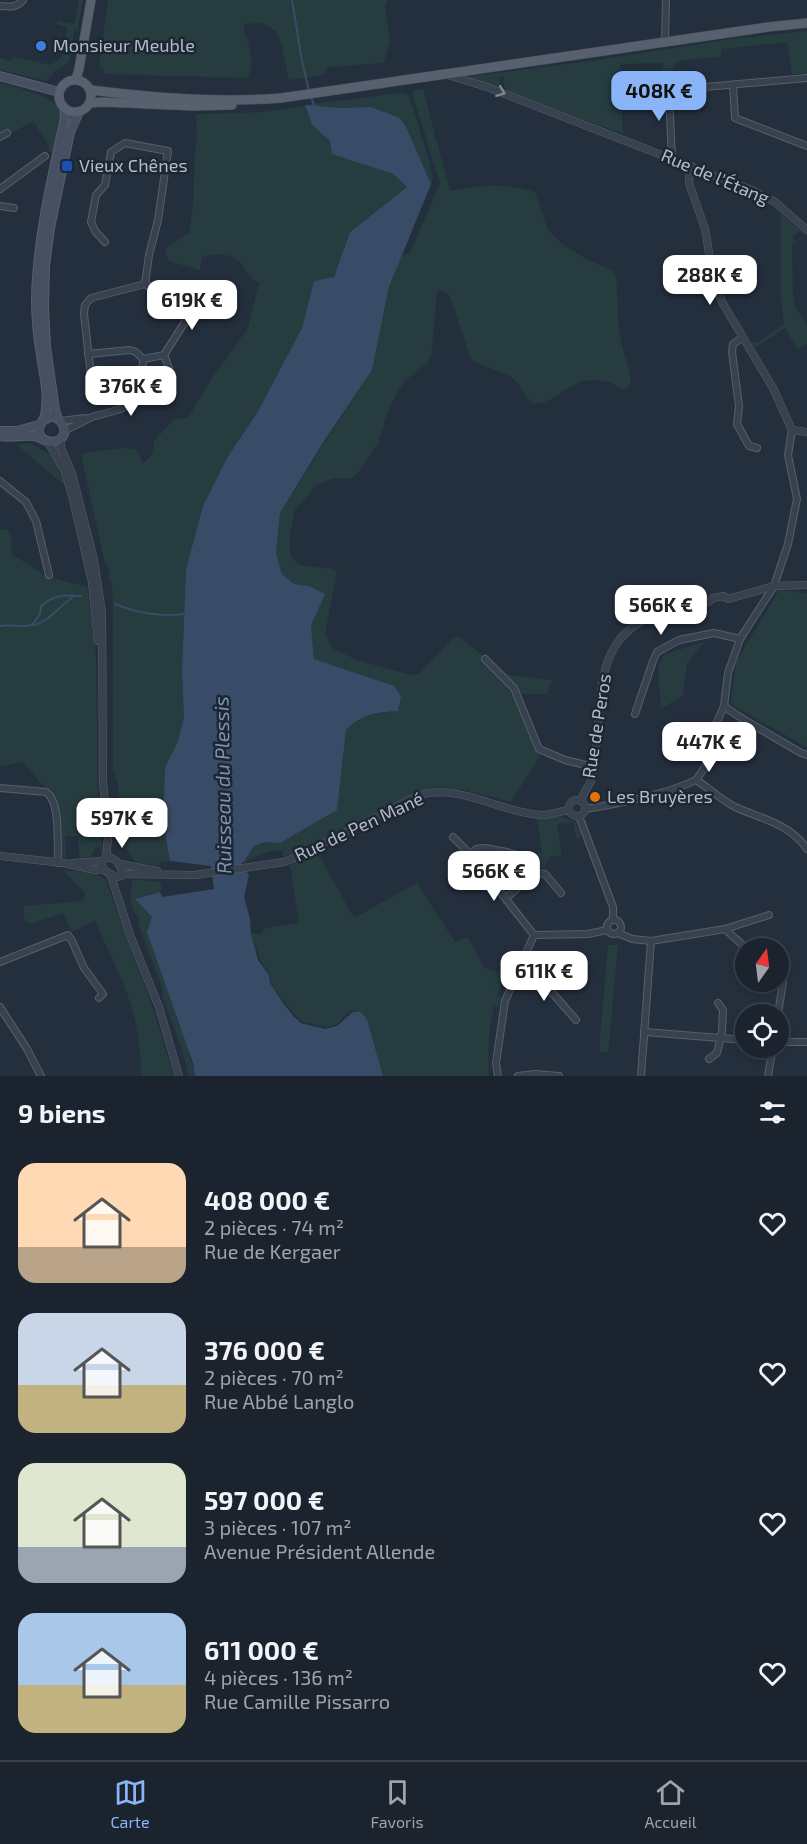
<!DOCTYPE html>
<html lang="fr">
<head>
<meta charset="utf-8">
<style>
	:root { --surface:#1b232e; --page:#282f3a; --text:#f1f3f6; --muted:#a0a4aa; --line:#39404a; --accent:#8ab4f8 }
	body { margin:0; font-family:"Exo 2",sans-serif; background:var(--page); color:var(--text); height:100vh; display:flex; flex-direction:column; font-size:22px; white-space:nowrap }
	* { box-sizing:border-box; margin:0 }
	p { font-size:20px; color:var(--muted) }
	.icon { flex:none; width:33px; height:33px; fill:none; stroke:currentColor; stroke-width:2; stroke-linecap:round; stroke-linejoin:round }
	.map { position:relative; height:1076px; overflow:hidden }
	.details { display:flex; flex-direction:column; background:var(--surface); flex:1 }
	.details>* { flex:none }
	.needle { width:39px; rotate:14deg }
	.buttons { position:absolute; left:735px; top:938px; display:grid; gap:12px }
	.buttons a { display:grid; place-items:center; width:54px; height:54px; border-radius:50%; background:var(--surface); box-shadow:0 3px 9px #0003,0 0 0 2px var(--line); font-size:30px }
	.price { position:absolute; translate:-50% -51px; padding:0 14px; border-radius:12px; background:#fff; color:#222; font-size:20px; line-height:39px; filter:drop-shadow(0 2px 3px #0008) }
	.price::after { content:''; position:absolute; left:50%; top:36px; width:18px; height:14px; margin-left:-9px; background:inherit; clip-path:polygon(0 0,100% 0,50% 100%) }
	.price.on { background:var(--accent); color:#111 }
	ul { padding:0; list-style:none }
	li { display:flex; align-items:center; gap:18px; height:150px; padding:0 18px }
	li span { display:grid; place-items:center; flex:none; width:168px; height:120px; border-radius:18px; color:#555 }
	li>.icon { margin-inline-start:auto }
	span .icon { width:72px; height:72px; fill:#fffc; stroke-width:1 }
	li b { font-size:26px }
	h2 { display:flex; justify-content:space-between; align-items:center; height:72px; padding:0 18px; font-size:26px }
	.menu { display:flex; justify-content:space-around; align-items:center; height:84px; border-top:2px solid var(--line); background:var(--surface); font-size:16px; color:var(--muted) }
	.menu a { display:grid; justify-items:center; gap:3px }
	.menu .on { color:var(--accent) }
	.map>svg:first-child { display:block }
</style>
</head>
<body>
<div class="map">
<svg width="807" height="1076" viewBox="0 0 807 1076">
	<rect width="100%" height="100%" fill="#242f3e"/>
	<g fill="#263c3f">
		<path d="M79 0H83L78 29 74 30 73 41 74 42 69 62 54 72 47 81 0 70V58L11 61 14 57 51 65 63 56 67 27 56 24 58 21 74 24Z"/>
		<path d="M108 0H387L385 7 390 40 384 63 329 67 323 75 289 80 282 46 277 32 262 23 243 24C246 42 258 60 247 78L106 74 99 65Z"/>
		<path d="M807 31V74H792L787 42 721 49V57L684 60 676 62 672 71 673 86 665 87 663 63 620 64 623 134 513 94 506 89 503 83 504 77 500 76 499 88 464 77 590 61 739 38Z"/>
		<path d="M0 83C15 88 60 95 60 115 61 127 55 141 53 153L48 151 49 146 33 121 10 134 7 129 0 134Z"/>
		<path d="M423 89 450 191C484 185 500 182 535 192L548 230 562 244 583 257 613 271 616 276C618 296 617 317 620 337 623 353 630 368 631 383L627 389C619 389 616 385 609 382 603 380 592 380 585 381 565 384 556 403 533 404L525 395 517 382 507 374 484 366 471 359 450 296 444 291 440 290 437 293 431 356 428 362 405 381 396 394 388 411 378 444 357 474 350 479 333 478 317 485 295 510 290 532V555L299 565 333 569 337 573 326 628V635L332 648 357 660 410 675 418 674 454 637H459L508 675 552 680 547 694H514L540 756 511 802C485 796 455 784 429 788 378 806 333 838 283 857V851C268 849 256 857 244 862L254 846 265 842 280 843 337 810 346 730C360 715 378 713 398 711L314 659 311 626 325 594 309 586 294 584 282 574 276 553 280 513 325 441 372 370 389 287 401 256 410 253 440 183 412 93 414 90Z"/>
		<path d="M400 93 408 95 411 102 429 160 433 180 431 184 407 129 400 118 371 107 341 108 305 105Z"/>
		<path d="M305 106 312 125 330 141 368 166 393 174 407 187 350 232 334 277 314 281 302 328 257 413 228 456 203 506 186 569 182 670 184 718 178 741 165 767 163 822 170 861 160 862 158 866 135 862 124 846 118 784 113 769V616L112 587 108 576 110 571 104 559 81 454 120 448 136 449 143 464 153 453 154 441 174 419 188 418 214 375 248 328 259 283C248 277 249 276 243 266 234 252 216 253 202 257L200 270 168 261 165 248 189 233 193 206 195 150 197 140 196 114 263 112Z"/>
		<path d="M781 214 800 231 792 237 795 241 800 238V239L792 245 793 295 796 308 807 325V344L797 349 785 328 755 348 751 342 757 343 784 324 781 299Z"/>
		<path d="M30 443 53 457 64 485 17 445Z"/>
		<path d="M0 529 8 530 12 541 11 552 13 555 48 577 87 587 96 656 98 793 102 847H96L90 857H79L78 836H65L66 857H62L58 804 52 791 43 786 23 762 0 767Z"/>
		<path d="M779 590 807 593V747L735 707 731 701 736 662Z"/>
		<path d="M704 642 687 663 683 695 661 709 658 665 665 654Z"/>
		<path d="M560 816 575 822 581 833 580 839 577 840 573 822 557 824 562 855 549 857 544 868 533 866 523 856 525 852 538 854 542 852 537 819Z"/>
		<path d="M317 852 354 918 417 883 455 942 468 937 484 968 505 975 497 996 502 997 499 1007 494 1006C488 1029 488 1052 489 1076H383L367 1019 360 1011 350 1010 336 1025 326 1027 301 1021 284 1002 271 983 270 975 260 959 251 934H261L266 928 299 923 290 865Z"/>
		<path d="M63 870C78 872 95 870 106 880L128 942 151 1002 174 1076H141C142 1039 132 1000 116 967 109 951 102 937 95 920L72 932 63 913 31 924 25 922 23 906 83 901 85 893Z"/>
		<path d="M133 879 160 882 162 890 160 892 147 894 195 1076H189C183 1048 171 1022 162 995L163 990 138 923 139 916 135 914 130 899Z"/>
		<path d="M608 945H618L608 1053 599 1051Z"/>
	</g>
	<path fill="#394c67" d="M305 105 341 108 371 107 400 118 407 129 431 184 389 287 372 370 324 441 280 513 276 553 282 574 294 584 309 586 325 594 311 626 314 659 394 686 401 696 398 711C378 712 360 715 346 730L337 810 280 843 265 842 254 846 244 862 241 863 242 867 249 875 244 897 250 919 251 934 258 960 269 975 270 983 283 1003 294 1017 301 1023 325 1029 337 1026 353 1012 360 1011 367 1019 383 1076H195L193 1063 147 932 152 917 135 899 160 892 162 897 214 889 211 866 170 861 163 822 165 767 178 741 184 718 182 670 186 569 203 506 228 456 257 413 302 328 314 281 334 277 350 232 407 187 393 174 332 154 330 141 312 125Z"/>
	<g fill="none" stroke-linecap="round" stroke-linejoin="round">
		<g stroke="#394c67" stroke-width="2">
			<path d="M292 0 302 61 309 91"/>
			<path d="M311 97 315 108"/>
			<path d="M115 604C136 613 162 617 185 614"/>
			<path d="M32 625C47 624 61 605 73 597"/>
			<path d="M0 626C11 624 21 628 32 625L40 614 41 606C55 594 64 595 81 596"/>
		</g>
		<defs>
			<g id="minor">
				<path d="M0 6C10 7 16 8 23 0"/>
				<path d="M665 43 666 0"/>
				<path d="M733 85 735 118 807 146"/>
				<path d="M0 137 7 133"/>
				<path d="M672 158 669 95 671 90 807 78"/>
				<path d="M0 189 45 156"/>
				<path d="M0 206 14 208"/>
				<path d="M105 242 95 231 91 222 96 195 105 185 111 152 125 143 168 151 158 220 149 255 145 284"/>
				<path d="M145 284 190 312"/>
				<path d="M742 338 733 344 732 352 739 406 737 424 749 446 757 448"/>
				<path d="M88 354 130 350 136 352 143 359"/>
				<path d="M164 355 200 298 208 294"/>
				<path d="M92 385 84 314 85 305 91 298 145 284"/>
				<path d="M61 421 85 418"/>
				<path d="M64 431 92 417 121 409 137 398 147 383 166 379 169 368 164 355 143 359 142 374 147 383"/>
				<path d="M0 481 26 502 36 521 49 575"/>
				<path d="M485 659 514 688 539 749 565 760 594 767"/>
				<path d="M724 706 738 716 801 753 807 755"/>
				<path d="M635 714 653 661 657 652 679 640 714 633 740 639"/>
				<path d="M696 780 712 757 710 738 724 706 728 673 740 639 774 586 788 544 797 499 788 455 792 430"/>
				<path d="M0 788 46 792C61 801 57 845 58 863"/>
				<path d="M585 809C618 804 667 794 696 780 708 787 722 801 735 807 760 818 790 824 807 849"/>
				<path d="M579 816 613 907V920"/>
				<path d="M453 837 471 855 476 849 485 848 507 852 520 856 535 873 545 874 561 893"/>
				<path d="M471 855 534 935"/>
				<path d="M506 898 535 873"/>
				<circle cx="614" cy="927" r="7"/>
				<path d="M725 929 769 915"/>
				<path d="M618 933 632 939 651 941 725 929 746 948"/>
				<path d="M534 935 588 934 607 930"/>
				<path d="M0 962 68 935 72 941 84 968 103 994 99 998"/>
				<path d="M516 978 541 980 576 1020"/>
				<path d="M0 1007 27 1049 41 1076"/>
				<path d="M778 1014 783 982 778 976"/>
				<path d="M644 1032 746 1040"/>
				<path d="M778 1042H807"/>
				<path d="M709 1059 717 1053 722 1031 723 1010 718 1003"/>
				<path d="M498 1076 496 1063 505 1001 534 935"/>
				<path d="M518 1076 535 1074 559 1076"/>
				<path d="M641 1076 651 941"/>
				<path d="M768 1076 773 1047"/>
			</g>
			<g id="tertiary">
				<path d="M448 75 487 87 754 191 775 202 807 230"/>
				<path d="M690 166 689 183 705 229 713 276 722 302 773 388 792 430 807 432"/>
				<path d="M61 438V448L72 473 94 560 102 613 103 782 108 838 106 857"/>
				<path d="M48 442 64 470 72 495 92 582 98 641"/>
				<circle cx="577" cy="808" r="8"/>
				<path d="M580 801 591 781 594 767C596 748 598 730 599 711 603 666 609 633 656 614 672 607 693 605 710 601L713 598 724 596 728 599 774 586 807 585"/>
				<path d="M0 856 64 863 95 870 103 869"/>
				<path d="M106 857C115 857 119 863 122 871L121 876 116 877 105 871 101 864Z"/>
				<path d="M73 863 102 861"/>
				<path d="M120 864 157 871"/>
				<path d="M122 874 195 875 284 862 294 858 419 795C461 783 500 813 542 815 551 815 561 811 569 810"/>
				<path d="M111 876 130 935 159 1007 179 1076"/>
			</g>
			<g id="secondary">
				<path d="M0 76 59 92"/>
				<path d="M44 419C50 398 44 376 41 355 38 337 36 318 36 300 37 239 52 178 65 118L64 107"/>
				<path d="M58 419 55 410 46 347 44 307 45 266 50 228 70 132 79 112"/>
				<path d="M0 431H17L39 425"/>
				<path d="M0 436C11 438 23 435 34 436 42 437 48 445 57 441 71 435 63 419 52 416L42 421 38 431 42 439"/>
			</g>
			<g id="primary">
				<path d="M76 79 79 69 91 0"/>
				<circle cx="75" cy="96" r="16"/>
				<path d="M91 90C154 98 218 103 281 98L768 27 807 23"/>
				<path d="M90 103 102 102 193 106 232 105"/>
			</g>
		</defs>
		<use href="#minor" stroke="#565f6c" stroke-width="8"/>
		<use href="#tertiary" stroke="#565f6c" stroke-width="8"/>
		<use href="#secondary" stroke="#565f6c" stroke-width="10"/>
		<use href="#primary" stroke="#414a57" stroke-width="10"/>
		<use href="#minor" stroke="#38414e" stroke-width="6"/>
		<use href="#tertiary" stroke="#38414e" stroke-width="7"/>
		<use href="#secondary" stroke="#465061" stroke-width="8"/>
		<use href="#primary" stroke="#56606e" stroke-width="9"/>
	</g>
	<defs><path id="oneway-chevron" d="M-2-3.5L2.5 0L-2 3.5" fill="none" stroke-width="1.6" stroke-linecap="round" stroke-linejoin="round" transform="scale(1.5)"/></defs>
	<use stroke="#7c8592" href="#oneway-chevron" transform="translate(501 92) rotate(21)"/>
	<circle fill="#3f7fe0" stroke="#1d2633" stroke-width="2" cx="41" cy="46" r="6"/>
	<rect fill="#1a4fb4" stroke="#1d2633" stroke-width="2" x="61" y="160" width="12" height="12" rx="3"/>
	<circle fill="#e8710a" stroke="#1d2633" stroke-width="2" cx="595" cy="797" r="6"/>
	<g text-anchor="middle" stroke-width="5" stroke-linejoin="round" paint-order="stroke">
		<g font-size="18" fill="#b4bcc9" stroke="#1d2633" text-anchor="start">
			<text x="53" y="52">Monsieur Meuble</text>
			<text x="79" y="172">Vieux Chênes</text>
			<text x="607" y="803">Les Bruyères</text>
		</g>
		<g font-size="18" fill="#b4bcc9" stroke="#1d2633">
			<text transform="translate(715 177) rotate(23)" y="6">Rue de l'Étang</text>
			<text transform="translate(597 726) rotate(-81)" y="6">Rue de Peros</text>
			<text transform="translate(359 827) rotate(-25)" y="6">Rue de Pen Mané</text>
		</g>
		<g font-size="20" font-style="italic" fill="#7c92b1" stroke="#1d2633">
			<text transform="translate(223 785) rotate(-91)" y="7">Ruisseau du Plessis</text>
		</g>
	</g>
</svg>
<div class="buttons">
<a><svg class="needle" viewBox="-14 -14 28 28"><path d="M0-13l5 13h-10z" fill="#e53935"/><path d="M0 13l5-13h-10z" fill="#a0a4aa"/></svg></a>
<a><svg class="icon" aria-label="locate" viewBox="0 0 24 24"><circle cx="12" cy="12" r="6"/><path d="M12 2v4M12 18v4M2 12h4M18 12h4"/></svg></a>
</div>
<b class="price on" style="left:659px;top:122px">408K €</b>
<b class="price" style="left:710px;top:306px">288K €</b>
<b class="price" style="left:192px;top:331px">619K €</b>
<b class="price" style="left:131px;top:417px">376K €</b>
<b class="price" style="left:661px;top:636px">566K €</b>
<b class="price" style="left:709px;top:773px">447K €</b>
<b class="price" style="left:122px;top:849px">597K €</b>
<b class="price" style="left:494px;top:902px">566K €</b>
<b class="price" style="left:544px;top:1002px">611K €</b>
</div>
<section class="details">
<h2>9 biens<svg class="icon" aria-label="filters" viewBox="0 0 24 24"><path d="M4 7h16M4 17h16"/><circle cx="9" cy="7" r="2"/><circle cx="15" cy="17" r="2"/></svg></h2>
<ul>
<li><span style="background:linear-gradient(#ffd9b3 70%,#b9a48a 0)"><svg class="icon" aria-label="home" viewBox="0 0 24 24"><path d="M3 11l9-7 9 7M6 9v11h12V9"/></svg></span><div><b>408 000 €</b><p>2 pièces · 74 m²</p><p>Rue de Kergaer</p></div><svg class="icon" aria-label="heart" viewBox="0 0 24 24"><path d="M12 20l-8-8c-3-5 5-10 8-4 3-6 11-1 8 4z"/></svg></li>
<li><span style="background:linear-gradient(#c9d6e8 60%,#c2b280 0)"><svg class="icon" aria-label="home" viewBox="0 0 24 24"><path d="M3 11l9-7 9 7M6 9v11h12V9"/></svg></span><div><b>376 000 €</b><p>2 pièces · 70 m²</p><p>Rue Abbé Langlo</p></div><svg class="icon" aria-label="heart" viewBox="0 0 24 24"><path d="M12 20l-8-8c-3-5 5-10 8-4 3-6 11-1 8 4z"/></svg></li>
<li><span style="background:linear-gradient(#dfe7d0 70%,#9aa5b1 0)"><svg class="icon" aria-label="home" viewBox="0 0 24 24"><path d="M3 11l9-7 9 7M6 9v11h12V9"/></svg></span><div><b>597 000 €</b><p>3 pièces · 107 m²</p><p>Avenue Président Allende</p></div><svg class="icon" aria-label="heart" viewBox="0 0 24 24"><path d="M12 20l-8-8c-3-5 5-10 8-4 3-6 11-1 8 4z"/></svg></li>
<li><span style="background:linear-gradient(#a9c7e8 60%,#c2b280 0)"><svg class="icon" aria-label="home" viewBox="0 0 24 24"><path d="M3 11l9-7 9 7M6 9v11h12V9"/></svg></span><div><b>611 000 €</b><p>4 pièces · 136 m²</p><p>Rue Camille Pissarro</p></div><svg class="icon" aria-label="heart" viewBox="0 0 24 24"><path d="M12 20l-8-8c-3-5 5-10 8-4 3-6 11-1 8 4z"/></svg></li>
</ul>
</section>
<nav class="menu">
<a class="on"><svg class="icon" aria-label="map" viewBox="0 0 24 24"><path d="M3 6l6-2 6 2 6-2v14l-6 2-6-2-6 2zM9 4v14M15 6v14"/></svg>Carte</a>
<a><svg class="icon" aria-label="saved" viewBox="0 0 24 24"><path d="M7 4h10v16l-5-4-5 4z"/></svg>Favoris</a>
<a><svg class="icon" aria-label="home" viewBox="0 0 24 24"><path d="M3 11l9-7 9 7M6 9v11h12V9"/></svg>Accueil</a>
</nav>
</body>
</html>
